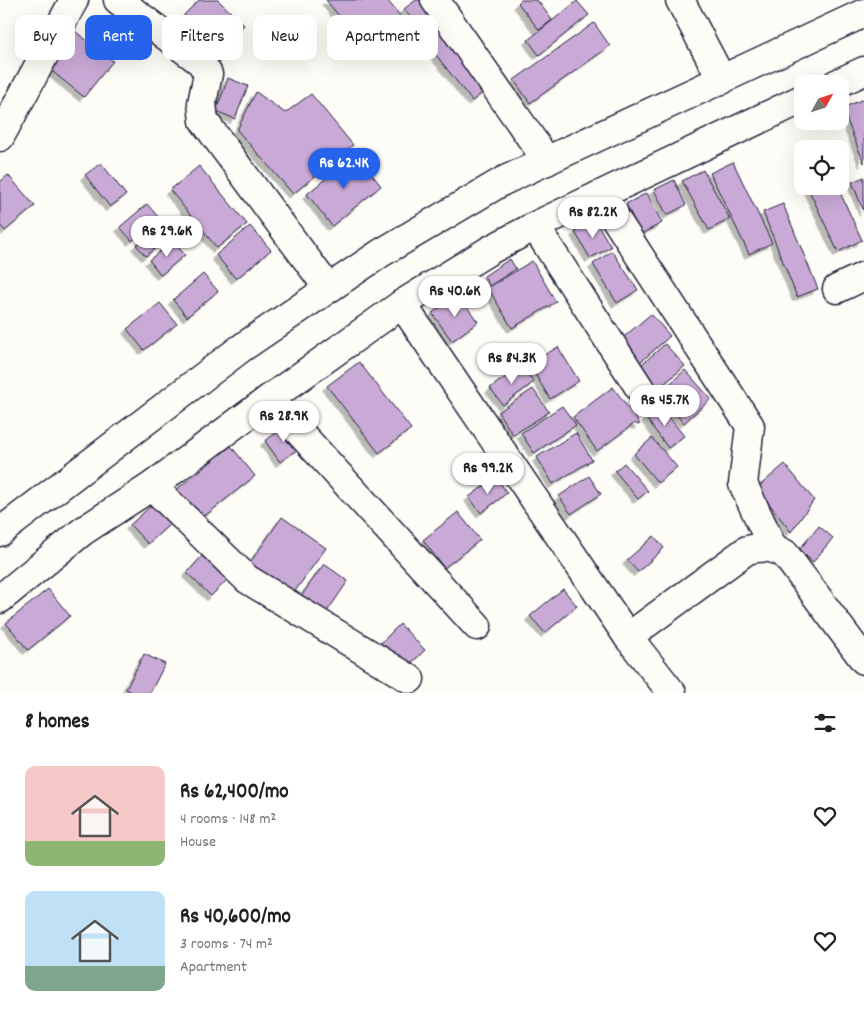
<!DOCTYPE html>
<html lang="en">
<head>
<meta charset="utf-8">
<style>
	:root { --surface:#fff; --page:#f6f6f6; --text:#222; --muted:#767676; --accent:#2563eb }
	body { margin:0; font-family:Dekko,sans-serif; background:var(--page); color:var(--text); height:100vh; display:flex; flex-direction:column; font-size:19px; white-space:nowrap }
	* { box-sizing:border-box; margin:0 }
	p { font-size:16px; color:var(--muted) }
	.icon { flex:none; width:28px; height:28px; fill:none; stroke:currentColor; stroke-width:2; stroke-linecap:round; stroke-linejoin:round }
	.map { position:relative; height:693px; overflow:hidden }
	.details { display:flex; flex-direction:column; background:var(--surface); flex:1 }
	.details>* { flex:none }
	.hud { position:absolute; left:15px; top:15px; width:500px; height:45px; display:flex; gap:10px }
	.needle { width:32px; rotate:50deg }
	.fabs { position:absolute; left:794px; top:75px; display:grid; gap:10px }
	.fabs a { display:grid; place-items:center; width:55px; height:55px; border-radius:10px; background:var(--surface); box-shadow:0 5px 20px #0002; font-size:25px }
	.price { position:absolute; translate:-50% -42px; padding:0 11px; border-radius:18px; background:#fff; color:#222; font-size:16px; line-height:32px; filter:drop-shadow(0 1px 2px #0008) }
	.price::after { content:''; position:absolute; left:50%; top:30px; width:15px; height:11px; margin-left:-8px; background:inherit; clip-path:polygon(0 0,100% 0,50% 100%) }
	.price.selected { background:var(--accent); color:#fff }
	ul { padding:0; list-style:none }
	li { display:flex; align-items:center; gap:15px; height:125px; padding:0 25px }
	li span { display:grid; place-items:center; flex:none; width:140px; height:100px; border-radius:10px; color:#555 }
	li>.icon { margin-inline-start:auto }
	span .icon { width:60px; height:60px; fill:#fffc; stroke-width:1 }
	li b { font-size:21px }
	h2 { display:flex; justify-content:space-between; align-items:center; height:60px; padding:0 25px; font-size:21px }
	.tag { padding:0 18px; border-radius:10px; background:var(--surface); box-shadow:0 5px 20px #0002; font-size:18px; line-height:45px }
	.tag.selected { background:var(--accent); color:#fff }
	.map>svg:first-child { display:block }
</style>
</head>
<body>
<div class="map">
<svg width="864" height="693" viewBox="0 0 864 693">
	<defs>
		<filter id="shadow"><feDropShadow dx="-4.5" dy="4.5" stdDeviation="0" flood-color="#0004"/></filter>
	</defs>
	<rect width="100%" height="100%" fill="#fdfcf7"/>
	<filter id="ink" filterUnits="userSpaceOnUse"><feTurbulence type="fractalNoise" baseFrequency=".02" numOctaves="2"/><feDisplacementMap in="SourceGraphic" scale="10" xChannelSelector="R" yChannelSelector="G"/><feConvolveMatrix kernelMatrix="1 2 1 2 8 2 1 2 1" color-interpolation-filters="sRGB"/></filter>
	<g filter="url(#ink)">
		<g fill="#c9aad6" stroke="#22223b" filter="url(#shadow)">
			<path d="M199 0H218L244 25 221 50 184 15Z"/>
			<path d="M326 0H387L402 18 365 48Z"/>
			<path d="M416 0H422L441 24 425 36 404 9Z"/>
			<path d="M521 0H537L552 20 539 30 518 3Z"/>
			<path d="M577 1 589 15 539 55 528 40Z"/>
			<path d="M594 23 610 46 530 103 514 80Z"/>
			<path d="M442 27 489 88 472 101 425 41Z"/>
			<path d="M71 28 113 61 84 97 43 64Z"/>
			<path d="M228 78 248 86 235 119 216 111Z"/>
			<path d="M256 92 285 113 311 94 353 145 293 194 237 130Z"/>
			<path d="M864 99V163L842 108Z"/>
			<path d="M356 154 381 186 332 226 307 194Z"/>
			<path d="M733 162 772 243 749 254 710 173Z"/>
			<path d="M101 163 126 195 110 207 85 175Z"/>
			<path d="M199 166 247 224 217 248 170 190Z"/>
			<path d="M703 170 730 219 709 230 682 181Z"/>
			<path d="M8 175 35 206 5 231 0 225V182Z"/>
			<path d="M864 177V212L852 182Z"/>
			<path d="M674 180 686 205 667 215 654 190Z"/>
			<path d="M807 186H837L862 240 838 252Z"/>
			<path d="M647 193 662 223 641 234 626 204Z"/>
			<path d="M147 204 159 218 132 241 120 227Z"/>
			<path d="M783 204 818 289 797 297 763 212Z"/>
			<path d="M595 220 611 247 590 258 575 232Z"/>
			<path d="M161 224 171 235 146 256 136 245Z"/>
			<path d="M250 226 271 250 236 279 216 255Z"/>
			<path d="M173 241 185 255 161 275 149 260Z"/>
			<path d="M612 251 638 290 617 303 593 264Z"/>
			<path d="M510 259 516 269 489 286 484 276Z"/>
			<path d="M532 261 556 302 512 328 488 288Z"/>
			<path d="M203 274 218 291 187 317 173 300Z"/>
			<path d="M458 295 478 322 452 341 432 313Z"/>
			<path d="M160 303 177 324 144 350 127 329Z"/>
			<path d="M651 314 670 336 638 364 619 341Z"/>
			<path d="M665 344 685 366 658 389 639 367Z"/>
			<path d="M558 347 579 381 550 399 529 364Z"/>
			<path d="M359 362 411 429 379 453 327 386Z"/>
			<path d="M521 366 534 382 503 405 490 388Z"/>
			<path d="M685 370 711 399 684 423 658 395Z"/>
			<path d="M613 387 640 424 637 425 635 423 597 451 573 417Z"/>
			<path d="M533 389 549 412 513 435 498 412Z"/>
			<path d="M562 406 576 425 534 453 521 433Z"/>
			<path d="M661 407 684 436 668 448 646 418Z"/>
			<path d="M287 425 303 445 280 462 265 441Z"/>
			<path d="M576 433 592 460 553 484 537 457Z"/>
			<path d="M652 438 677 467 658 483 634 454Z"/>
			<path d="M231 446 255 476 196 523 172 493Z"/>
			<path d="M624 463 648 491 638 499 615 471Z"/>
			<path d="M785 464 814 500 791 532 757 488Z"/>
			<path d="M589 476 601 494 571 514 559 496Z"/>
			<path d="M496 477 507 493 481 513 469 497Z"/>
			<path d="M155 502 172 522 148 544 130 525Z"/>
			<path d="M458 512 480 540 444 568 423 540Z"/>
			<path d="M282 517 326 548 293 594 249 564Z"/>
			<path d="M819 526 833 538 813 562 799 550Z"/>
			<path d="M654 536 664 548 638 572 627 560Z"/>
			<path d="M202 556 227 580 211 596 187 573Z"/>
			<path d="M324 564 348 581 324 616 299 599Z"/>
			<path d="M48 589 70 616 28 650 6 623Z"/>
			<path d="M563 589 577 606 545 633 530 616Z"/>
			<path d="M400 624 425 650 403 671 378 646Z"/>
			<path d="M144 654 165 664 150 693H134L126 689Z"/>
		</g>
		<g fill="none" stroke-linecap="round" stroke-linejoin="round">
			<defs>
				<g id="minor">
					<path d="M118 0 201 62 208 74 202 103 204 121 328 288"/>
					<path d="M435 0 547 161"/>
					<path d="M680 0 722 80"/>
					<path d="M0 137 74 0"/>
					<path d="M600 195 750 426 743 484 773 548"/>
					<path d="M535 226 648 401"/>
					<path d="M837 289 864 276"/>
					<path d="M402 304 628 637 672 693"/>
					<path d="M269 399 477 626"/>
					<path d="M152 486 247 579 410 679"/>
					<path d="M628 637 747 550C763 546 771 546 785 554L864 660"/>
				</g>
				<g id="trunk">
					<path d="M836 84 864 71"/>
					<path d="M0 532 240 349 381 253 503 181 864 13"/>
					<path d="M0 599 83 531 152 486 269 399 402 304 490 250 535 226 802 99"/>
				</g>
			</defs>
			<use href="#minor" stroke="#22223b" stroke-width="31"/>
			<use href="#trunk" stroke="#22223b" stroke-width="31"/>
			<use href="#minor" stroke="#fdfcf7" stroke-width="28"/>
			<use href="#trunk" stroke="#fdfcf7" stroke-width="28"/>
		</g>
	</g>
</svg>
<div class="fabs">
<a><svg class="needle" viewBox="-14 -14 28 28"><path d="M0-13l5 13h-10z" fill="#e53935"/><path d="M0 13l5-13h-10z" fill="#767676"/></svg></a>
<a><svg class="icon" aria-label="locate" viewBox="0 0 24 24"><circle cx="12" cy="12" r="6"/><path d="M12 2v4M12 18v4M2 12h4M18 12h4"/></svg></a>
</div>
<b class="price selected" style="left:344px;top:190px">Rs 62.4K</b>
<b class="price" style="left:593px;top:239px">Rs 82.2K</b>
<b class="price" style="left:167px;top:258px">Rs 29.6K</b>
<b class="price" style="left:455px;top:318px">Rs 40.6K</b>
<b class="price" style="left:512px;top:385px">Rs 84.3K</b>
<b class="price" style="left:665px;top:427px">Rs 45.7K</b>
<b class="price" style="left:284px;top:443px">Rs 28.9K</b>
<b class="price" style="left:488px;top:495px">Rs 99.2K</b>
<div class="hud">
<a class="tag">Buy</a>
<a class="tag selected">Rent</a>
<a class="tag">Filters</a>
<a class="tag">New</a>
<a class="tag">Apartment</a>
</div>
</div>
<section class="details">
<h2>8 homes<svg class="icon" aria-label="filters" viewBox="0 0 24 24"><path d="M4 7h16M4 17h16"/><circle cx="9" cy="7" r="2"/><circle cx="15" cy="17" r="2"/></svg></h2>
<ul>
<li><span style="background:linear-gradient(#f6c9c9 75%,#8fb573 0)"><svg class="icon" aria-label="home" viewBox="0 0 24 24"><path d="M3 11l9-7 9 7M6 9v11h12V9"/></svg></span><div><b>Rs 62,400/mo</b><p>4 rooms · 148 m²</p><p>House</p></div><svg class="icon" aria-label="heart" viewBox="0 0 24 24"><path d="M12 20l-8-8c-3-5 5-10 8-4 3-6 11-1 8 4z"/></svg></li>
<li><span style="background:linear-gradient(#bfe0f5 75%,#7fa58c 0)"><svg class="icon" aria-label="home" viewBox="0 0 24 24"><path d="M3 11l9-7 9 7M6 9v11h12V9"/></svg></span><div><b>Rs 40,600/mo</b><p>3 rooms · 74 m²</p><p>Apartment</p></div><svg class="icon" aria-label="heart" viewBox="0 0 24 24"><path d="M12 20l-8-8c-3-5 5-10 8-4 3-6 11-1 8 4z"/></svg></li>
</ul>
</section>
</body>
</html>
